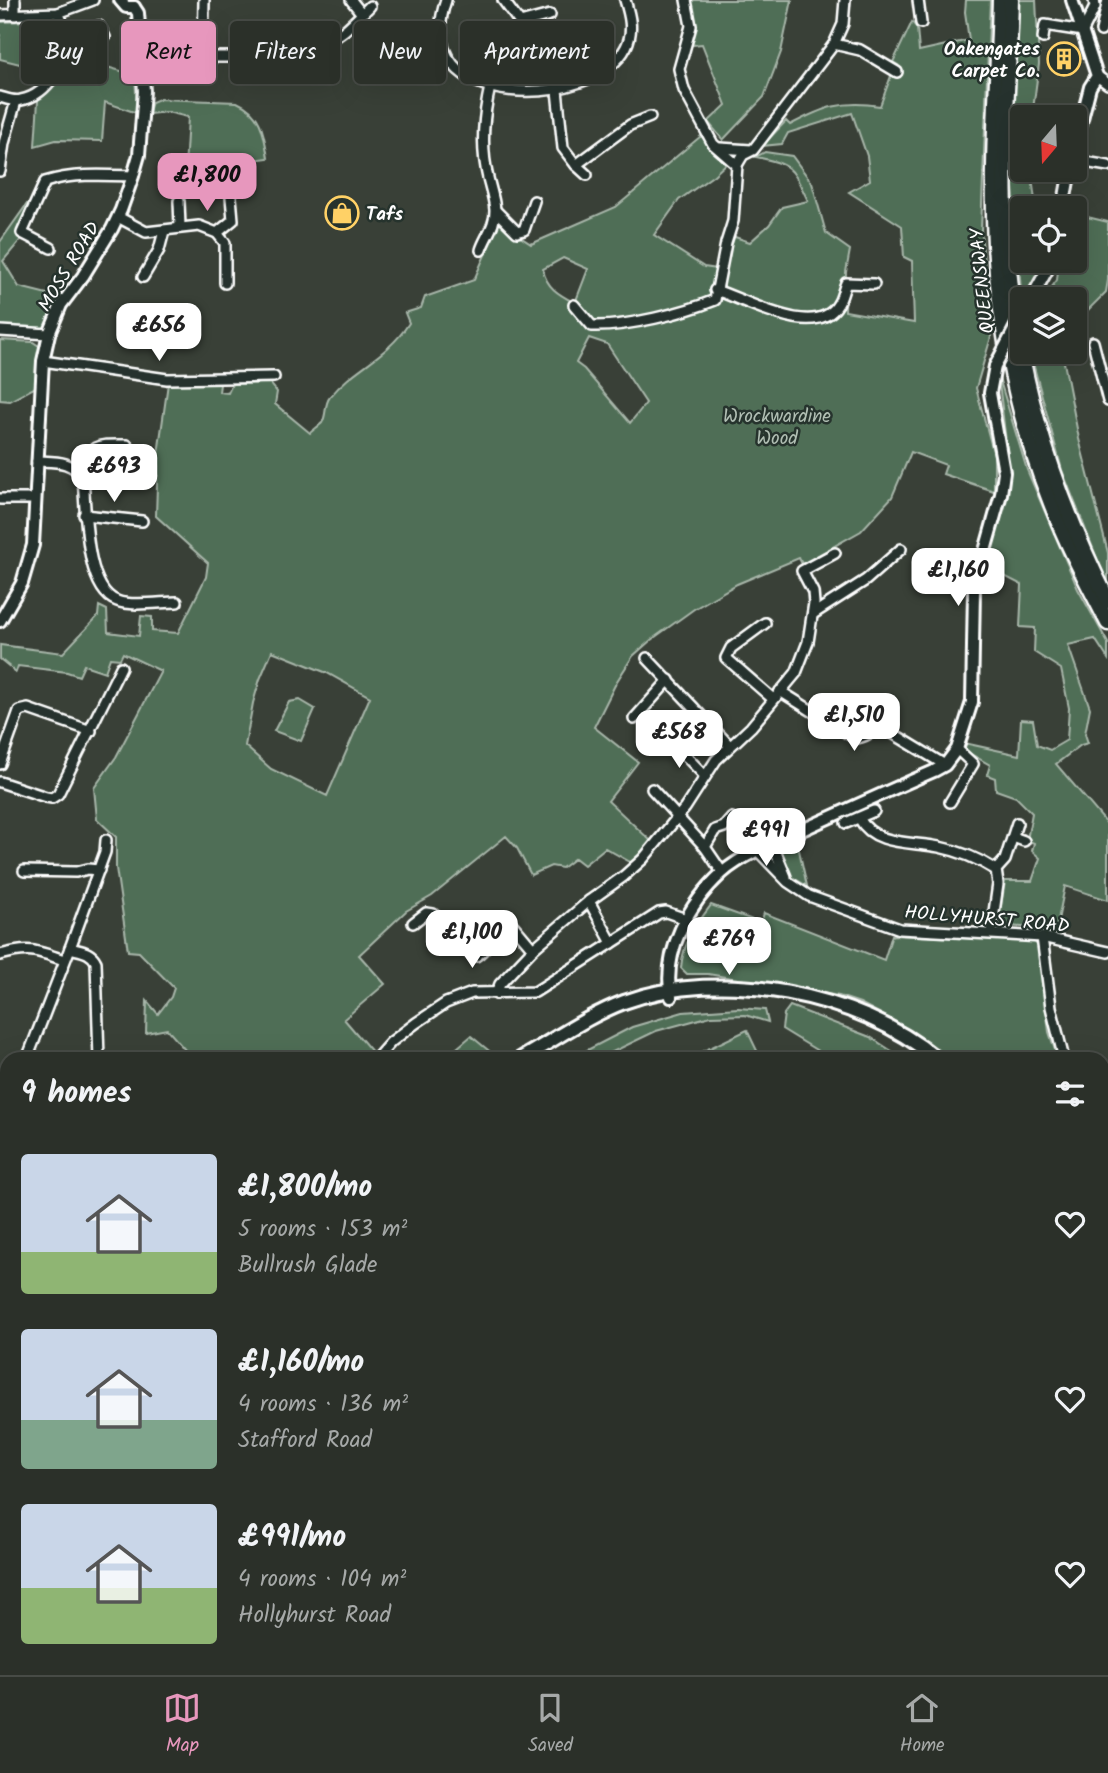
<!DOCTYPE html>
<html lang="en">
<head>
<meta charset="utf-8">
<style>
	:root { --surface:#2b3029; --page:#373c35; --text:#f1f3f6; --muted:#a6a9a8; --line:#474b46; --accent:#e797bd }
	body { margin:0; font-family:Kalam,sans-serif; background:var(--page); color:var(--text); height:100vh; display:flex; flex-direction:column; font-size:26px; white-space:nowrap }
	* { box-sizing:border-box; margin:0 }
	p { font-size:23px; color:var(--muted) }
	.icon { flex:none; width:38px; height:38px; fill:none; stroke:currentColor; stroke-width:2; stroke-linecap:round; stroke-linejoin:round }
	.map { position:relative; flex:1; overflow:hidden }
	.side { position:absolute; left:0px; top:1052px; width:1110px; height:625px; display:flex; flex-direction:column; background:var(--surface); border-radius:21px 21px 0 0; box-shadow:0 7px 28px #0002,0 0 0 2px var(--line) }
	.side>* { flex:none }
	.hud { position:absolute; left:21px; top:21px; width:700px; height:63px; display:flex; gap:14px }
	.needle { width:46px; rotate:199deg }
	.controls { position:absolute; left:1010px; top:105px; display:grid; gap:14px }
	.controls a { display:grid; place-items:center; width:77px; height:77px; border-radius:7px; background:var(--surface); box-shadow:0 7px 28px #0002,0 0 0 2px var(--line); font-size:35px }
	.price { position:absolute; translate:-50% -60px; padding:0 16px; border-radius:14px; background:#fff; color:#222; font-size:23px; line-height:46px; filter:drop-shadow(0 2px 4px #0008) }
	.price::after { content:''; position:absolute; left:50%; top:42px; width:21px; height:16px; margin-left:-10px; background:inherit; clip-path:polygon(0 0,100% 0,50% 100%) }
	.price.current { background:var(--accent); color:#111 }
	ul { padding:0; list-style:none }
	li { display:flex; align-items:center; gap:21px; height:175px; padding:0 21px }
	li span { display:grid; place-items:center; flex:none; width:196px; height:140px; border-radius:7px; color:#555 }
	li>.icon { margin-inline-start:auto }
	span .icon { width:84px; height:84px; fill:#fffc; stroke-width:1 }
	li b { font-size:30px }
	h2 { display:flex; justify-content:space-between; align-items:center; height:84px; padding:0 21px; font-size:30px }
	.pill { padding:0 24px; border-radius:7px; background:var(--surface); box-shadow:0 7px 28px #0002,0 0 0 2px var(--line); font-size:24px; line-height:63px }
	.pill.current { background:var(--accent); color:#111 }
	.dock { display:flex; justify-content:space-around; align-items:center; height:98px; border-top:2px solid var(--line); background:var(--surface); font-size:19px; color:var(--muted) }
	.dock a { display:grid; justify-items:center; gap:4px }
	.dock .current { color:var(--accent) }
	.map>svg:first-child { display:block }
</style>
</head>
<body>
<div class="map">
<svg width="1108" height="1675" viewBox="0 0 1108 1675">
	<rect width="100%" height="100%" fill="#394037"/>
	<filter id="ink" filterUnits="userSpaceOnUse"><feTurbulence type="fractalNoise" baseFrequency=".0143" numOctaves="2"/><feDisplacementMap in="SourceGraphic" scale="14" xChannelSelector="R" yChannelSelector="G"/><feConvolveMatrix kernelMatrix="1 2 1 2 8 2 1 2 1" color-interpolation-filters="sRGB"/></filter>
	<g filter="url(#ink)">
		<g fill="#506e56" stroke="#a8b6aa" stroke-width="2" fill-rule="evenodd">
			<path d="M691 0H792L781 52 764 97 723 140 708 122 726 105 702 44 692 45 696 26Z"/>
			<path d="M966 0H990L981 230 991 337 976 388 994 455V491L943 474 946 465 911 452 892 497 861 531 802 564 799 558 737 584 694 609 651 640 633 656 617 681 594 727 638 762 608 801 651 841 632 863 605 848 584 865 575 858 562 868 551 866 531 875 517 848 506 836 432 896 406 911 359 955 385 984 344 1019 374 1054 370 1059H169L186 1051 167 1029 146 1033 147 1001 158 1014 171 997 174 988 139 952 128 951 116 868V837L97 819 94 788 116 757 161 671 123 653 120 659 110 658 105 672 84 665 79 676 67 672 18 666 16 672 0 659V645L63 653 98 616 99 606 107 610 108 632 139 636 141 616 152 617V631L178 633 206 577 208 563 156 516 158 454 168 383 220 384 219 392 228 393 232 384 270 383 277 392 275 404 310 433C313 430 319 426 322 423 327 415 324 404 330 397 354 367 387 358 409 323L405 313 421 308 425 297 474 280 499 223 531 244 616 207 701 136 728 162 714 175 679 200 654 235 704 267 724 270 732 236 750 242 769 225 782 207 808 201C792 168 793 164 756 157L765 152 792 156 812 183 826 233 850 250 846 272 845 311 914 323 912 261 904 257 902 226 849 192 870 180 867 156 852 113 788 133 782 144 762 146 786 121 790 125C824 107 842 100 880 106L891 76 898 65 893 62 912 22 917 28 919 51 969 40 965 12ZM563 258 588 269 575 303C560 295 546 288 543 269ZM589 338 607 344 646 403 630 423 584 369 576 363ZM272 651 327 673 370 697 327 796 271 769 245 746 253 703 260 679Z"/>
			<path d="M1017 0H1036L1039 64 1032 117H1022V170H1031L1036 208H1022V261H1042L1032 287 1024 293 1021 291 1012 173Z"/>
			<path d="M55 20 59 35 58 53 135 75 137 113 105 102 102 141 56 140 35 146 38 101 32 67 0 59V22Z"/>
			<path d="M159 99 237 102C262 113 264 134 268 158L185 169 188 117 167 112 148 114 152 102Z"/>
			<path d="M27 204 31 205 17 234 23 237 3 261 19 287 55 296 45 329 0 327V242Z"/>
			<path d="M1075 214 1108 222V280L1106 292 1075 323 1074 299H1043L1057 280 1059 261H1074Z"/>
			<path d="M0 340 33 342 39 346 36 387 10 401 0 400Z"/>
			<path d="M1030 352H1062L1079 439 1108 553V586L1062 470Z"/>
			<path d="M998 374 1027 470 1078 589 1108 643V659L1095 639 1068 645 1090 708 1085 734 1088 743 1081 745 1056 764 1108 825V900L1065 886 1056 930 998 925 1005 881H1032L1040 858 1032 851 1034 843 1027 840 1032 813 1016 797 996 790 995 778 987 775 990 765 962 749 964 743 1019 755 1021 719 1033 720 1037 745 1050 750 1067 740 1069 708 1061 669 1034 652 1035 628 1020 627 1022 585 985 566 1006 498 1009 468Z"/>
			<path d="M300 700 315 709 301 741 274 731 289 702Z"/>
			<path d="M797 841 807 886 792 877 779 848Z"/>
			<path d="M711 905 761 923 764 913 884 960 892 935 1034 941 1039 948 1049 1032 1058 1059H951L898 1023 860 1003 839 996 708 974H687L681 968C683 942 696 925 711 905Z"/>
			<path d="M790 1006 870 1037 904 1059H831L782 1029 784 1014Z"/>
			<path d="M738 1008 765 1010 768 1022 745 1015 711 1016 656 1031 598 1059H570L632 1027 683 1012Z"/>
			<path d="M747 1030 761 1059H687Z"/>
			<path d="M471 1036 499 1059H444Z"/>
		</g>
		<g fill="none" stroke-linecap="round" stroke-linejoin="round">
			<defs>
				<g id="minor">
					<path d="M204 0 203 57H288L292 44 297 40C337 40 334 41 362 14"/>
					<path d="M351 0 362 14 370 6"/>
					<path d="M446 0C407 115 594 110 626 47 634 31 630 16 625 0"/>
					<path d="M503 0 520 23 550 15"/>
					<path d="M918 0 921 23"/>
					<path d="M0 15 58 13 93 0"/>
					<path d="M15 15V0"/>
					<path d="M1101 31 1108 0"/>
					<path d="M1043 38 1045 25 1083 31 1095 7 1094 0"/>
					<path d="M834 44 860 50 897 72"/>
					<path d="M65 54H93L98 44 105 37 99 26"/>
					<path d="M1097 76 1108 84"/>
					<path d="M557 90 563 148 576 165 630 125 650 117"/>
					<path d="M0 97C7 99 14 102 21 100 48 95 70 59 66 33 65 26 61 19 58 13"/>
					<path d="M720 148 751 150"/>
					<path d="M1074 160 1108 166"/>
					<path d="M576 165 587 175"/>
					<path d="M737 165 743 155 753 150 834 44 843 24 845 0"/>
					<path d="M0 171 4 143 16 101"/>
					<path d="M179 201 180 227"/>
					<path d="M496 211 517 232 524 230 534 201"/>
					<path d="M118 217 146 232 199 226 217 233 225 243V283"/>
					<path d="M217 233 233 220 231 197"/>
					<path d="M51 248 22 233 45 182C72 173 105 175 133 176"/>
					<path d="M481 250C485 237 496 225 495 210 494 196 488 182 486 168 481 141 484 113 490 87"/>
					<path d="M143 277 159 250 164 231"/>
					<path d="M715 290C743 298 816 342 838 304 842 298 843 290 846 283L874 284"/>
					<path d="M574 305 592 326C627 327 683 313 715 300L726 243 733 221 737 165 713 144 684 90 679 69 691 26 686 0"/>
					<path d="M0 331 49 334"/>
					<path d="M1093 342 1108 401"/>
					<path d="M43 361 167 379 274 377"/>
					<path d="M37 461C55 462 72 460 83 478 86 507 84 589 117 601 130 607 162 602 177 602"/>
					<path d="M78 470C93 443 97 445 127 445"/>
					<path d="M0 499H34"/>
					<path d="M84 515 142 521"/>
					<path d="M813 614 866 580 901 549"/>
					<path d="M765 623 731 648 726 658 773 699"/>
					<path d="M647 658 730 746"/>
					<path d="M780 691 855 738C867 738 873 728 884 728L945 765"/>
					<path d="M634 719 669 680"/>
					<path d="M674 744 705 776"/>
					<path d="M0 764 19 711 28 709 91 731"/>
					<path d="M0 782 46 797 52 798 58 794 121 667"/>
					<path d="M652 789 705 847 722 872"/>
					<path d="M950 802 973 764 957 749"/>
					<path d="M859 818C875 847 912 841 939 847 959 851 979 859 996 870"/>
					<path d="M846 823 874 811"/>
					<path d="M1013 837 1024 841"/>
					<path d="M772 843 786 877"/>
					<path d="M705 847 715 830 724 827 732 818"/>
					<path d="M758 851 788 882 809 896 900 929 1042 937 1108 952"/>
					<path d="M24 871 76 872 88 869 99 870"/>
					<path d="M589 901 612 943"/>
					<path d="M413 923 426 913 433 914C449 927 456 949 476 956 490 948 496 926 512 924L533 949"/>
					<path d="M991 933 998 884 996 870 1005 860 1017 823"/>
					<path d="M1042 937 1051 1007 1064 1059"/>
					<path d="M70 948 105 852 106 840"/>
					<path d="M0 955C29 947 36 950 64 960"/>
					<path d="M496 994 500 984 533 949 589 901 624 876 643 859 685 808 716 760 751 727 796 673 808 642 814 603 813 592 802 571 835 553"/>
					<path d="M27 1059 70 948C80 951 91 951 96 962L99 1059"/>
					<path d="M376 1059 391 1042 416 1023 446 1003 472 993 535 992 659 913 666 912 686 919"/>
					<path d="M1102 1087 1108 1085"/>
					<path d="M1102 1252 1106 1256 1105 1273 1108 1276"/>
					<path d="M0 1301 7 1302"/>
					<path d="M0 1360 7 1364"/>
					<path d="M0 1441 7 1456"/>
					<path d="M1102 1451 1108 1450"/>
					<path d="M1102 1483 1108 1498"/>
					<path d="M1102 1585 1108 1583"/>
					<path d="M1102 1654 1108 1652"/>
					<path d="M165 1670V1675"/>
					<path d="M484 1670 486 1675"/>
					<path d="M548 1670V1675"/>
					<path d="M1102 1670 1104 1675"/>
					<path d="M55 1675 57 1670"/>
					<path d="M610 1675 611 1670"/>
					<path d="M679 1675 680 1670"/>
					<path d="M744 1675 745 1670"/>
				</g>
				<g id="tertiary">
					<path d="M120 0 126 7H134"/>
					<path d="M1072 0 1097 76 1090 87 1074 150"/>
					<path d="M1063 208 1070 170"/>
					<path d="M1031 299 1052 261"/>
					<path d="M0 621 22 583 33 545 43 361 49 334 61 305 83 276 112 229 121 210 133 176 139 155 144 91 138 13 134 7"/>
					<path d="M671 997C662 952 689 903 722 873 742 855 777 841 802 830 846 810 890 790 934 771L945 765 957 749 972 702 974 590 1001 494 1004 472 990 393 995 366"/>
					<path d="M0 1124 7 1128"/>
					<path d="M0 1171 7 1155"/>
					<path d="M414 1670 418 1675"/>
					<path d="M1001 1670 1003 1675"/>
				</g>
				<g id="secondary">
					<path d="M520 1059C554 1040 587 1016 624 1002 722 967 858 993 937 1059"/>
					<path d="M0 1110 7 1111"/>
					<path d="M1102 1159 1108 1161"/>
				</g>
				<g id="trunk">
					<path d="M1000 0C998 81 991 163 995 244 999 329 1019 424 1051 503 1067 545 1088 584 1108 623"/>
					<path d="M1011 0C1009 76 1001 153 1006 229 1013 363 1048 481 1108 601"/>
				</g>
			</defs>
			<use href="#minor" stroke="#fff" stroke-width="14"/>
			<use href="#tertiary" stroke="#fff" stroke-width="16"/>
			<use href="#secondary" stroke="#fff" stroke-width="18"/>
			<use href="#trunk" stroke="#fff" stroke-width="19"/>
			<use href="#minor" stroke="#26332d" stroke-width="9"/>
			<use href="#tertiary" stroke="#26332d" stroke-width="10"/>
			<use href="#secondary" stroke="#26332d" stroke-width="12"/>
			<use href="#trunk" stroke="#26332d" stroke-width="14"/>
			<defs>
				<path id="tertiary-bridge" d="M995 366 1022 315"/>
			</defs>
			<use href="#tertiary-bridge" stroke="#fff" stroke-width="16" stroke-linecap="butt"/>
			<use href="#tertiary-bridge" stroke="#26332d" stroke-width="10"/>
		</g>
	</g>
	<defs>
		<symbol id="building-ring" viewBox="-11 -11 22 22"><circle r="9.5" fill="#26332d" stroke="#ffd166" stroke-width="1.5"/><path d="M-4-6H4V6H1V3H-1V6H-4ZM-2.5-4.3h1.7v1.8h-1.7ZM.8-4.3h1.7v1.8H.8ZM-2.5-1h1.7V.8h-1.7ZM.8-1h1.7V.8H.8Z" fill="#ffd166"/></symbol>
		<symbol id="shop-ring" viewBox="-11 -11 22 22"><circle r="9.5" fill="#26332d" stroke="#ffd166" stroke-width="1.5"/><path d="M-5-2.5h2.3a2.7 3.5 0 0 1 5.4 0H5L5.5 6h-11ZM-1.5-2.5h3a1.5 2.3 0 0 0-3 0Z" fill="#ffd166"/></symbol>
	</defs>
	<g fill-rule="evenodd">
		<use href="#building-ring" x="1045" y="40" width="38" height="38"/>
		<use href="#shop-ring" x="323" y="194" width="38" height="38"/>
	</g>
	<g text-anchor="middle" stroke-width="5" stroke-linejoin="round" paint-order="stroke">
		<g font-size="19" font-weight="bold" fill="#fff" stroke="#26332d" text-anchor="end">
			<text x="1040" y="55">Oakengates<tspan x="1040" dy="22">Carpet Co.</tspan></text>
			<text x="366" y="220" text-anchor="start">Tafs</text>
		</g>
		<g font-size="19" fill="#fff" stroke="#26332d">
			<text transform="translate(68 266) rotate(-59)" y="7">MOSS ROAD</text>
			<text transform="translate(981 281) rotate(-96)" y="7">QUEENSWAY</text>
			<text transform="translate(987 918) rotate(5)" y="7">HOLLYHURST ROAD</text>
		</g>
		<g font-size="19" fill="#b0beb3" stroke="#26332d">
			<text x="777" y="422">Wrockwardine<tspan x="777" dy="22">Wood</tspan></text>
		</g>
	</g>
</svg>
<div class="controls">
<a><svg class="needle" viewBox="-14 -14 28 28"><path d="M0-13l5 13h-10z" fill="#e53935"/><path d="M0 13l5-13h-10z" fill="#a6a9a8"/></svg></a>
<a><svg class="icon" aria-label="locate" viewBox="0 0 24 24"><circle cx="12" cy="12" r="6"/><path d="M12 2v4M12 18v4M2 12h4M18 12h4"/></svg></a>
<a><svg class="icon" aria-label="layers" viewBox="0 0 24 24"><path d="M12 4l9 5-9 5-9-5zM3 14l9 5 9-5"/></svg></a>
</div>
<b class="price current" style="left:207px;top:213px">£1,800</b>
<b class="price" style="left:159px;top:363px">£656</b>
<b class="price" style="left:114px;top:504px">£693</b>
<b class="price" style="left:958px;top:608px">£1,160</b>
<b class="price" style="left:854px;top:753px">£1,510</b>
<b class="price" style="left:679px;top:770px">£568</b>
<b class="price" style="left:766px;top:868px">£991</b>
<b class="price" style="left:472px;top:970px">£1,100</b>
<b class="price" style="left:729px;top:977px">£769</b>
<div class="hud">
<a class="pill">Buy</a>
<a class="pill current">Rent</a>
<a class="pill">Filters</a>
<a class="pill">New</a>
<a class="pill">Apartment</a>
</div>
<section class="side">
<h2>9 homes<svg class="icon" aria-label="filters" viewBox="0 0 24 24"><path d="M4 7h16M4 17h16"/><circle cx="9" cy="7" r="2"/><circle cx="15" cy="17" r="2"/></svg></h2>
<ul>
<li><span style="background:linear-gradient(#c9d6e8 70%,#8fb573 0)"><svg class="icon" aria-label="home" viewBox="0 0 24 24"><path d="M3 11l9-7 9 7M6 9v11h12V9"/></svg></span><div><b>£1,800/mo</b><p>5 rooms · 153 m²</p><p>Bullrush Glade</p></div><svg class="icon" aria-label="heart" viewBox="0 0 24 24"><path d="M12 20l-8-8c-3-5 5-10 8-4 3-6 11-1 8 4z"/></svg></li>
<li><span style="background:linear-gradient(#c9d6e8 65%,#7fa58c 0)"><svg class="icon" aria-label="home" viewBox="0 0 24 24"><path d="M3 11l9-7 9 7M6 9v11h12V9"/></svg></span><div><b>£1,160/mo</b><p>4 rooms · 136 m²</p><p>Stafford Road</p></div><svg class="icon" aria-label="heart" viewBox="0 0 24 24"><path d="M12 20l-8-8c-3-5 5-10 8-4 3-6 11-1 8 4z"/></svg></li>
<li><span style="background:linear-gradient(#c9d6e8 60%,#8fb573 0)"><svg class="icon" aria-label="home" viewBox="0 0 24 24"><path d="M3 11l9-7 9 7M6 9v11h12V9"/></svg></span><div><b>£991/mo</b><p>4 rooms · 104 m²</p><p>Hollyhurst Road</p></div><svg class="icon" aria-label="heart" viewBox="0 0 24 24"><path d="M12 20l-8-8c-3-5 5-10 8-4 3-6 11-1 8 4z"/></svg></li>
</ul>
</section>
</div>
<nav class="dock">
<a class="current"><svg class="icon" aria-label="map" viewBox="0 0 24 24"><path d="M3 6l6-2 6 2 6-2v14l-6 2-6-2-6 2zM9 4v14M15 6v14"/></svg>Map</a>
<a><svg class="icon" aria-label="saved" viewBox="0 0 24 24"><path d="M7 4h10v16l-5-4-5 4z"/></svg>Saved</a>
<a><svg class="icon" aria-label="home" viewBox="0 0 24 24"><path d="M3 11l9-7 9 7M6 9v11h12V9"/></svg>Home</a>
</nav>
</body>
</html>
